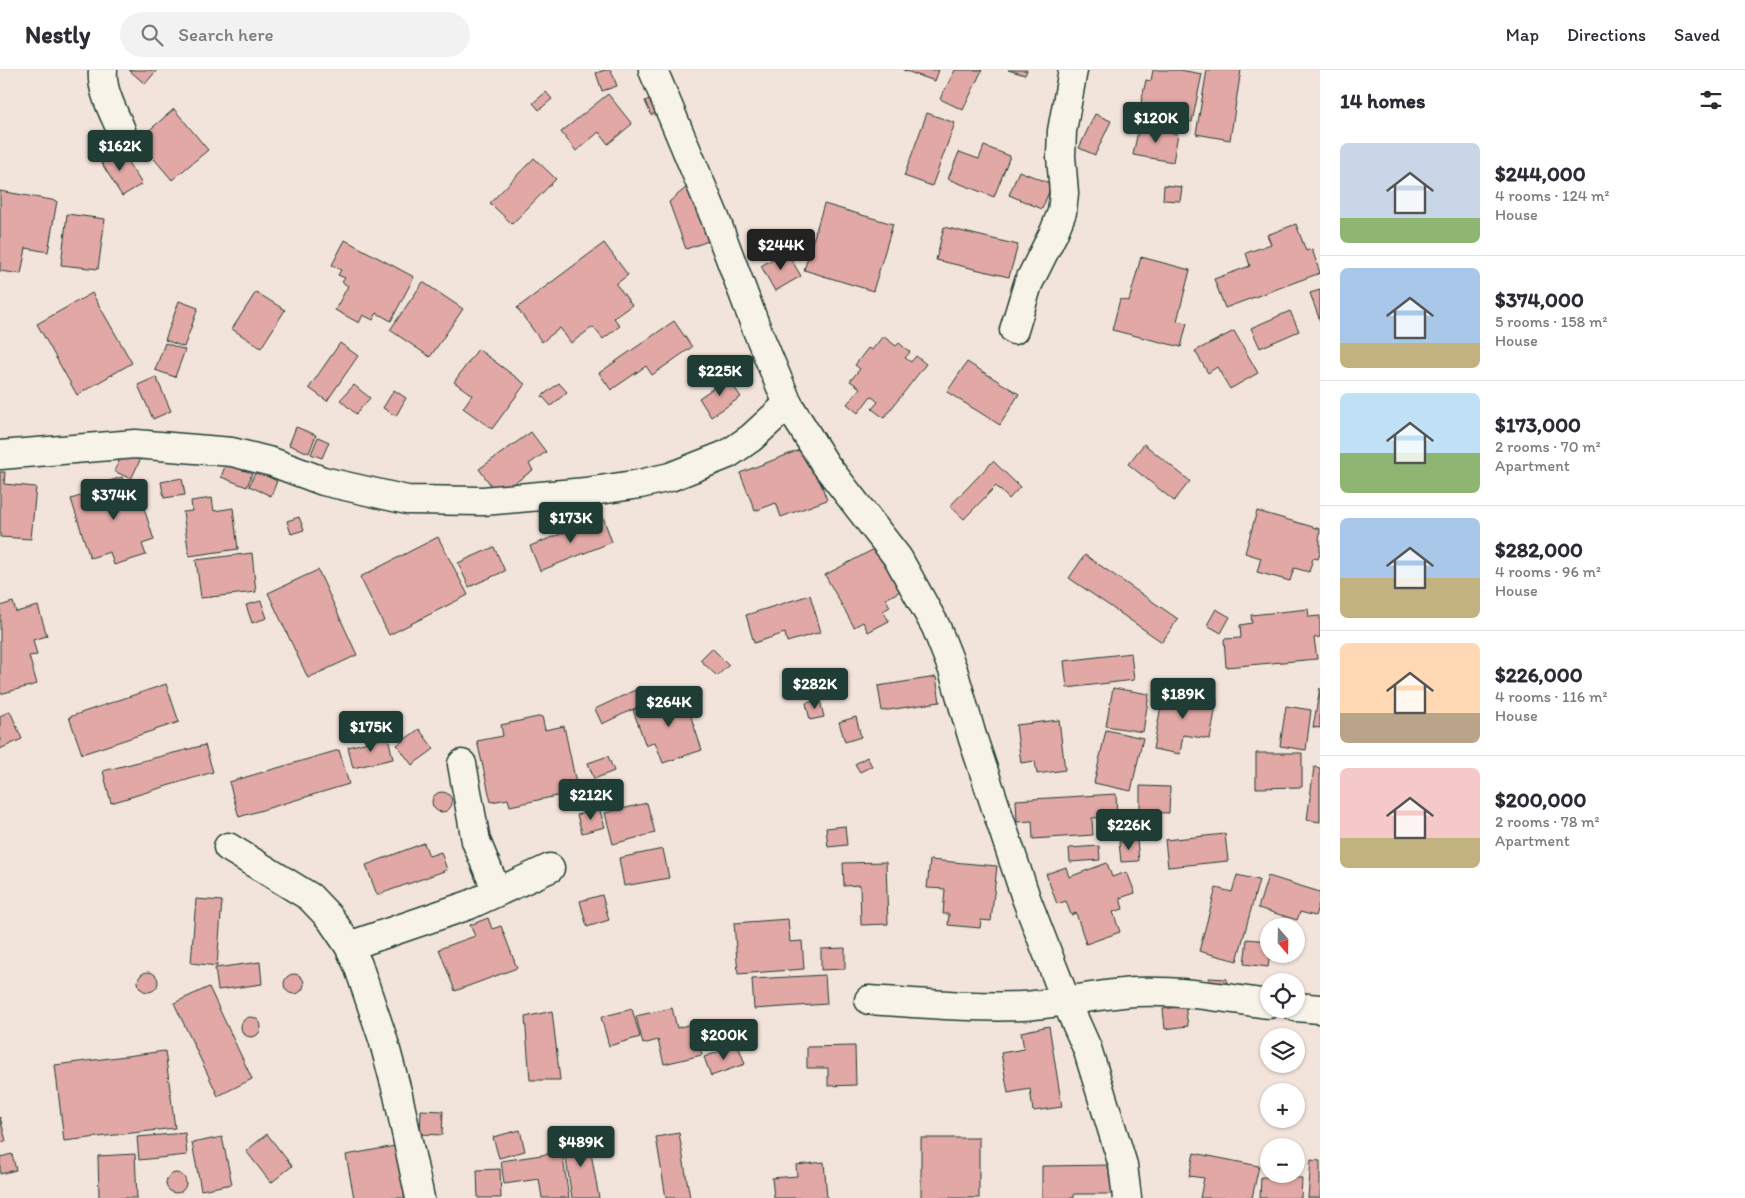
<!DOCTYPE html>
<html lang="en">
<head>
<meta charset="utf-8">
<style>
	:root { --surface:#fff; --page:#f2f2f3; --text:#2b2b33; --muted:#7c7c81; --line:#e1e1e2; --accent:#1f3d34 }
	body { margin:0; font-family:Itim,sans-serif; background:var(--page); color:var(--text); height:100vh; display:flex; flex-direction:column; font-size:19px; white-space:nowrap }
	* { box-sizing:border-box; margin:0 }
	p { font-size:16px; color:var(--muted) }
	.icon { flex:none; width:28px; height:28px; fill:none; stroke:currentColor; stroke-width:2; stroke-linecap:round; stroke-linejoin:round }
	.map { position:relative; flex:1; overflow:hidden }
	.panel { display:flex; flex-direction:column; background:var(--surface); width:425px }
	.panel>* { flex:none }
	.needle { width:32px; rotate:160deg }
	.fabs { position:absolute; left:1260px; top:848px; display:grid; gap:10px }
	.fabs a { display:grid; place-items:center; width:45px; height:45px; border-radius:50%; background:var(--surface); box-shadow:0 1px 4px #0004; font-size:25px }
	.price { position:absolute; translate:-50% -42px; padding:0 11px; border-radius:5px; background:var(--accent); color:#fff; font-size:16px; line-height:32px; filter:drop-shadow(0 1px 2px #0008) }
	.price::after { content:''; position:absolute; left:50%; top:30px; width:15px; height:11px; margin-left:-8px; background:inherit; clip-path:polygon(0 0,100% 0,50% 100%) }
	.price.current { background:#222; color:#fff }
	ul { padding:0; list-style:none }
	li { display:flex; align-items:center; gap:15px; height:125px; padding:0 20px }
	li+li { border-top:1px solid var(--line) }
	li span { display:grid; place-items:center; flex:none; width:140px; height:100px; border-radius:8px; color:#555 }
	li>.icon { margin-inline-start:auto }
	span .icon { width:60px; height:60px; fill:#fffc; stroke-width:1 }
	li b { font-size:21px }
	h2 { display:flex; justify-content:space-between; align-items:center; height:60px; padding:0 20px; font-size:21px }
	header { display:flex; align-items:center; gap:30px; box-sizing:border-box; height:70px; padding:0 25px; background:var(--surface); border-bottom:1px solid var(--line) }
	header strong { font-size:24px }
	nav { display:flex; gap:28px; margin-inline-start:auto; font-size:18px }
	.search { width:350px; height:45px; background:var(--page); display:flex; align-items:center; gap:12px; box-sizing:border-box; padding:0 18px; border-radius:28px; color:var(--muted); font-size:19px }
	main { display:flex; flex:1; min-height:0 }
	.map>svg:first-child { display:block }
</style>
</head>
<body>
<header>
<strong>Nestly</strong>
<div class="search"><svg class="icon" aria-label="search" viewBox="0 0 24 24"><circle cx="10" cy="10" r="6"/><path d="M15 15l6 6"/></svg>Search here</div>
<nav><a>Map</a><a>Directions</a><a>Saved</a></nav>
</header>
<main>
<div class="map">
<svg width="1320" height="1128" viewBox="0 0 1320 1128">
	<rect width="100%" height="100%" fill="#f3e4db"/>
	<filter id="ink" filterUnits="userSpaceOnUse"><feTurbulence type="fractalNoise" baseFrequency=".02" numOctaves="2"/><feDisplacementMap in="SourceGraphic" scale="10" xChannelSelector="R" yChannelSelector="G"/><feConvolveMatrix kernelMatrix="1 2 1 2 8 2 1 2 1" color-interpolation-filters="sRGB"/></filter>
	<g filter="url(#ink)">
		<g fill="#e2a8a5" stroke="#1f3d34">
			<path d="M129 0H157L145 14Z"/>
			<path d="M605 0H611L617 16 602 21 596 3Z"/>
			<path d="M903 0H939L935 11Z"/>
			<path d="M955 0H982L963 40 940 29Z"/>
			<path d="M1008 0H1027L1025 5Z"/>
			<path d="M1153 0H1180L1202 4 1192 52 1139 42 1146 10 1151 11Z"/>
			<path d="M1207 0H1241L1230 70 1196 64Z"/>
			<path d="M546 22 552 29 539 40 533 33Z"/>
			<path d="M608 24 632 54 608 74 599 62 576 81 561 62Z"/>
			<path d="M657 25 664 40 651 45 645 31Z"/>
			<path d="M174 39 208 80 172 110 138 70Z"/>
			<path d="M927 43 955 53 932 116 904 106Z"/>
			<path d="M1095 44 1111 51 1095 85 1079 78Z"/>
			<path d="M1139 56 1178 64 1173 92 1133 85Z"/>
			<path d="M984 76 1010 86 994 127 948 109 959 82 979 89Z"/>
			<path d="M118 77 142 114 122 126 99 89Z"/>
			<path d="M534 88 556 109 512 154 490 133Z"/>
			<path d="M1019 101 1052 114 1042 139 1009 125Z"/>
			<path d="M694 111 714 169 686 179 669 132Z"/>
			<path d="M1164 115 1182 117 1180 131 1163 130Z"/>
			<path d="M0 121 57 131 48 182 26 178 21 204 0 201Z"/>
			<path d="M824 134 893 154 873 221 804 200Z"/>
			<path d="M67 144 105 149 98 199 61 195Z"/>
			<path d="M1296 154 1306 181 1312 179 1320 203 1225 238 1214 209 1250 196 1246 183 1271 174 1267 165Z"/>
			<path d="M944 157 1018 175 1009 207 936 190Z"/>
			<path d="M345 170 414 207 391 251 377 243 373 250 363 245 359 253 335 240 348 216 342 212 345 208 338 205 341 200 332 195Z"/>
			<path d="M604 173 628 205 616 214 632 235 614 248 620 256 603 269 593 257 571 273 560 258 542 272 517 238Z"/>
			<path d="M786 181 801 206 775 221 761 196Z"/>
			<path d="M1141 187 1190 200 1177 251 1187 253 1181 277 1112 260 1120 229 1129 231Z"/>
			<path d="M423 212 463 239 430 287 390 260Z"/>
			<path d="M1320 220V251L1310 223Z"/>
			<path d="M256 222 285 240 261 278 232 259Z"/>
			<path d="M92 223 132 293 77 325 37 254Z"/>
			<path d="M179 231 198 238 184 277 165 270Z"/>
			<path d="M1290 241 1299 261 1260 278 1251 258Z"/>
			<path d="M674 251 692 277 652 305 646 296 611 320 599 303Z"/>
			<path d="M1234 261 1258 303 1230 319 1217 297 1208 303 1195 281Z"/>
			<path d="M883 266 896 276 899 273 910 282 905 288 911 292 916 286 926 294 884 348 872 339 878 332 871 326 858 343 847 334 860 318 850 311 860 299 855 295 868 278 872 280Z"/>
			<path d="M165 273 185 280 175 307 155 300Z"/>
			<path d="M340 273 358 286 327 331 309 318Z"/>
			<path d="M478 279 525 314 492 359 463 338 472 325 454 312Z"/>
			<path d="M967 292 1019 324 1000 355 947 322Z"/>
			<path d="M156 307 171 341 153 349 138 315Z"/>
			<path d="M728 308 741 327 711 347 699 328Z"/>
			<path d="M559 313 567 322 551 336 542 326Z"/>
			<path d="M354 315 370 328 356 344 340 330Z"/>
			<path d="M394 320 406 328 396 346 383 338Z"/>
			<path d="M296 357 316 365 309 383 289 375Z"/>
			<path d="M531 362 546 382 529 394 533 400 498 425 479 399Z"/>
			<path d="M318 367 329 372 322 388 311 384Z"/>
			<path d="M1144 374 1190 411 1174 431 1128 394Z"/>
			<path d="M127 376 143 384 131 409 114 401Z"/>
			<path d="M807 377 827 430 781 447 776 433 755 441 740 403Z"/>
			<path d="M227 391 253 401 247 417 221 407Z"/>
			<path d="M993 391 1020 417 1009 429 996 416 964 449 950 436Z"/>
			<path d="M256 401 277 411 271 426 249 416Z"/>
			<path d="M0 402H5L4 414 36 417 31 469 0 467Z"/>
			<path d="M122 407 125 419 137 416 154 470 142 474 146 485 114 495 110 482 90 488 71 429 96 421 94 416Z"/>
			<path d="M182 408 185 425 164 428 161 412Z"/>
			<path d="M212 428 214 441 233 438 238 479 189 486 183 442 192 441 191 431Z"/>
			<path d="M1257 441 1320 459 1319 470H1320V484L1318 489 1313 488 1309 502 1294 498 1290 511 1257 502 1261 488 1245 483Z"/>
			<path d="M299 447 304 460 291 464 287 451Z"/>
			<path d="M603 447 612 472 540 501 530 476Z"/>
			<path d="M438 467 468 525 389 565 360 507Z"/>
			<path d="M494 477 505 501 469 517 458 493Z"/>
			<path d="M878 477 902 520 886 529 890 537 883 541 889 551 868 562 863 552 854 557 825 505Z"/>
			<path d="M252 483 256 522 201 528 196 490Z"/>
			<path d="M1085 485 1178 549 1162 572 1069 508Z"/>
			<path d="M318 500 357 585 308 608 268 523Z"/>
			<path d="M810 525 821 562 787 572 785 563 754 573 746 545Z"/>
			<path d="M261 531 267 548 252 553 246 535Z"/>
			<path d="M13 532 16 542 38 536 47 566 33 570 37 585 29 586 37 614 0 624V536Z"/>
			<path d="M1216 539 1230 547 1221 563 1207 555Z"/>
			<path d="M1308 539 1309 547 1320 546V567L1314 568 1317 589 1226 597 1224 569 1241 568 1240 555 1252 553 1251 545Z"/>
			<path d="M712 578 729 595 717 606 700 590Z"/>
			<path d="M1131 583 1134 610 1067 618 1064 591Z"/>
			<path d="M936 607 940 632 882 641 878 616Z"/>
			<path d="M166 614 179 652 82 684 69 647Z"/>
			<path d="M1113 618 1149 624 1143 662 1106 656Z"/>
			<path d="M1320 618V658L1313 657Z"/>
			<path d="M637 619 644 634 602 654 595 639Z"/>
			<path d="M1164 620 1217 630 1210 669 1183 665 1180 684 1153 679Z"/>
			<path d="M683 623 702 680 663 693 655 672 646 676 633 640Z"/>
			<path d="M820 630 824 647 810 650 806 633Z"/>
			<path d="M1286 636 1311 640 1306 680 1280 676Z"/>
			<path d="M10 641 22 669 0 679V646Z"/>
			<path d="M542 646 545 660 564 656 576 713 564 716 566 724 510 736 508 729 491 732 477 671 503 666 501 655Z"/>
			<path d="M856 647 861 667 845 672 839 652Z"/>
			<path d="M1059 650 1065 700 1037 704 1035 691 1021 693 1016 655Z"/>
			<path d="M419 659 434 679 412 695 397 675Z"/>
			<path d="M1106 660 1143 668 1131 721 1094 713Z"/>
			<path d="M388 667 393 689 353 698 348 677Z"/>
			<path d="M205 675 213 702 111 733 103 701Z"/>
			<path d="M339 680 349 714 239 747 229 712Z"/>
			<path d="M1256 683H1302V717L1256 718Z"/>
			<path d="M608 686 614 701 594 709 588 693Z"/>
			<path d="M867 687 872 696 860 702 855 694Z"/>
			<path d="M1314 697 1320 698V752L1307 750Z"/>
			<path d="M1140 716 1170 717 1169 743 1140 742Z"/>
			<circle cx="442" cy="732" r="10"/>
			<path d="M1116 724 1117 747 1092 748 1093 765 1033 769 1032 751 1017 752 1016 730Z"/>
			<path d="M647 733 655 763 613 774 605 743Z"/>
			<path d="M599 738 605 757 582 763 577 745Z"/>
			<path d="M845 756 847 775 828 777 826 758Z"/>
			<path d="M1225 764 1228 791 1168 797 1165 770Z"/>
			<path d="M1137 770 1139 791 1121 792 1119 772Z"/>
			<path d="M424 773 429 786 441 782 447 800 377 825 366 795Z"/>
			<path d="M1099 776 1100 790 1070 792 1069 778Z"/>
			<path d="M663 779 669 808 624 816 619 788Z"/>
			<path d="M930 790 997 796 991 851 981 850 980 858 948 855 949 844H943L945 819 927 818Z"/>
			<path d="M886 792 888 854 861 855 860 815 844 816 843 793Z"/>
			<path d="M1107 793 1112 807 1127 802 1135 823 1120 828 1123 839 1113 842 1120 862 1086 874 1076 843 1071 845 1066 831 1057 834 1046 804 1066 797 1069 807Z"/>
			<path d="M1237 805 1259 810 1237 891 1199 881 1216 818 1232 822Z"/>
			<path d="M1268 806 1320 822V830L1315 846 1300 842 1297 850 1258 838Z"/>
			<path d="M602 825 609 850 587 857 580 831Z"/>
			<path d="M196 829 222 831 217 896 191 893Z"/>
			<path d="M488 848 492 859 501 856 517 898 455 921 439 879 475 866 470 855Z"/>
			<path d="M788 849 790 872 802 871 804 899 738 904 734 853Z"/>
			<path d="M1247 869 1269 871 1270 884 1268 897 1244 894Z"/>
			<path d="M845 878V899L821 900V879Z"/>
			<path d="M260 892 262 914 218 920 215 898Z"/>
			<circle cx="148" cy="912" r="10"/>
			<circle cx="294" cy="914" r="10"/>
			<path d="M825 905 827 934 754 939 752 909Z"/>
			<path d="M1209 908 1227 909 1226 920H1208Z"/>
			<path d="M209 917 252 1009 218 1026 174 933Z"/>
			<path d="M1185 936 1188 956 1165 959 1163 939Z"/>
			<path d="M672 938 677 958 694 953 702 985 664 994 658 970 643 974 636 946Z"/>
			<path d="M632 939 640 967 609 976 601 947Z"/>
			<path d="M552 941 560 1010H530L525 947Z"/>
			<circle cx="251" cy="957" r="10"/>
			<path d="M1049 956 1062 1037 1033 1041 1030 1019 1008 1023 1001 983 1024 979 1021 962Z"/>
			<path d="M738 975 745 994 711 1006 704 987Z"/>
			<path d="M855 976 856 1015 828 1016V998H807V977Z"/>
			<path d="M165 981 175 1058 64 1071 55 995Z"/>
			<path d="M421 1040 443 1041 442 1065 420 1064Z"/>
			<path d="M0 1047 6 1071 0 1073Z"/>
			<path d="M520 1060 525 1081 499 1088 493 1067Z"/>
			<path d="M185 1063 187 1085 139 1090 137 1067Z"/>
			<path d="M679 1063 690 1128H666L656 1067Z"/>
			<path d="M267 1064 292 1096 271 1113 246 1081Z"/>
			<path d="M588 1066 599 1128H572L563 1070Z"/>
			<path d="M222 1067 232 1114 201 1120 192 1073Z"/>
			<rect x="921" y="1068" width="58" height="60"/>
			<path d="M406 1074 417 1128H354L346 1085Z"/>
			<path d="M562 1082 569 1128H542L539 1109 504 1114 501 1091Z"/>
			<path d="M1194 1083 1259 1096 1252 1128H1200L1204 1108 1189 1106Z"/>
			<path d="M12 1084 16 1100 0 1104V1087Z"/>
			<path d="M135 1084 137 1128H99L98 1086Z"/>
			<path d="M1311 1090 1320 1091V1128H1308Z"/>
			<path d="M824 1092 827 1128H774L772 1108 797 1106 796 1095Z"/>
			<path d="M1115 1095 1114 1124H1074V1128H1042V1096Z"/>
			<path d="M500 1099 501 1128H478L477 1100Z"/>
			<circle cx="176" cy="1113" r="10"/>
			<path d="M1261 1107 1302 1108 1301 1128H1260Z"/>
		</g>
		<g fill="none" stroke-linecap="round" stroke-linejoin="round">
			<defs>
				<g id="minor">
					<path d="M103 0C101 20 113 41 121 60"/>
					<path d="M653 0 715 148 757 260 788 334 825 394 898 488 936 557 953 600 972 666 1026 828 1066 931 1087 978 1123 1095 1127 1128"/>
					<path d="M1014 260 1028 214 1054 162 1062 142 1064 123 1061 86 1062 61 1073 0"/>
					<path d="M0 385 135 374 232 382 272 392 323 411 407 430 483 431 586 422 640 414 670 407 728 384 751 368 788 334"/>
					<path d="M462 694 476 771 497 822"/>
					<path d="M228 777 310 827 330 848 349 876 358 895 383 969 398 1025 420 1128"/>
					<path d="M349 876 469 835 550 798"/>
					<path d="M869 930C920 933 971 938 1022 936 1060 934 1097 924 1136 922 1180 920 1225 928 1269 934"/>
					<path d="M1296 937 1320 939"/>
				</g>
			</defs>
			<use href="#minor" stroke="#1f3d34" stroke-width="31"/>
			<use href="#minor" stroke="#f7f3e8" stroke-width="28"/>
		</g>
	</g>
</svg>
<div class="fabs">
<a><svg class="needle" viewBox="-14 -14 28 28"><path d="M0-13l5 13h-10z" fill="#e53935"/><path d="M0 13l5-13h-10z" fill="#7c7c81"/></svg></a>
<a><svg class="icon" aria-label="locate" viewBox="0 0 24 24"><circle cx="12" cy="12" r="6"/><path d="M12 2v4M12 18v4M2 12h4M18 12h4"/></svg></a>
<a><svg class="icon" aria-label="layers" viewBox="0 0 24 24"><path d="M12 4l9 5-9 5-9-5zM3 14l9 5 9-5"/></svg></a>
<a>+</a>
<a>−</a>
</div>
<b class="price" style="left:1156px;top:74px">$120K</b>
<b class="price" style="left:120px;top:102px">$162K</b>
<b class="price current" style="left:781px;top:201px">$244K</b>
<b class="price" style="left:720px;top:327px">$225K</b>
<b class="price" style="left:114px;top:451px">$374K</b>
<b class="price" style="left:571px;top:474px">$173K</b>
<b class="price" style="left:815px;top:640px">$282K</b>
<b class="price" style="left:1183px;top:650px">$189K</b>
<b class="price" style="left:669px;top:658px">$264K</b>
<b class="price" style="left:371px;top:683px">$175K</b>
<b class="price" style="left:591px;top:751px">$212K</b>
<b class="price" style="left:1129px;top:781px">$226K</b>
<b class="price" style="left:724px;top:991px">$200K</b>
<b class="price" style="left:581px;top:1098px">$489K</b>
</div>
<section class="panel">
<h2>14 homes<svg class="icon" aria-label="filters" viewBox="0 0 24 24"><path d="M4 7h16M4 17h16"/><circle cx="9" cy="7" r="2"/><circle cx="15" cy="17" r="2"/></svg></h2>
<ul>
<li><span style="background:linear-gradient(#c9d6e8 75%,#8fb573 0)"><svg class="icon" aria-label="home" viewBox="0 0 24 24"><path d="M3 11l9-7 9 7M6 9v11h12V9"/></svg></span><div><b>$244,000</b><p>4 rooms · 124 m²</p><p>House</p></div></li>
<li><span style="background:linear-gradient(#a9c7e8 75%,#c2b280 0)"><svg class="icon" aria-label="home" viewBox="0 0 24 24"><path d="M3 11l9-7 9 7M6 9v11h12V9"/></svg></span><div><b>$374,000</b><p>5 rooms · 158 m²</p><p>House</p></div></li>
<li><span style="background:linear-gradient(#bfe0f5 60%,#8fb573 0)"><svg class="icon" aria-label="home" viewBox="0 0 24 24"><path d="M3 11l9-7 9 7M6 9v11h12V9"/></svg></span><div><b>$173,000</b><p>2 rooms · 70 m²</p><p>Apartment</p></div></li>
<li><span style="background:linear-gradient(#a9c7e8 60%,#c2b280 0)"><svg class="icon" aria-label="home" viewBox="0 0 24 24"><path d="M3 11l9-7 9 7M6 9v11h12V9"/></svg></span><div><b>$282,000</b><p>4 rooms · 96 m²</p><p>House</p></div></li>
<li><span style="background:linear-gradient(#ffd9b3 70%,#b9a48a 0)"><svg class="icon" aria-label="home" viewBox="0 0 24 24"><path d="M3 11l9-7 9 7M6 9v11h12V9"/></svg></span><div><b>$226,000</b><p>4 rooms · 116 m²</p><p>House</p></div></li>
<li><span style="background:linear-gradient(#f6c9c9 70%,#c2b280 0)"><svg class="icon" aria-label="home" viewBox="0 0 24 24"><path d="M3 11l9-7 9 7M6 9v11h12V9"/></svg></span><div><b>$200,000</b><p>2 rooms · 78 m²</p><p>Apartment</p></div></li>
</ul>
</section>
</main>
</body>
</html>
